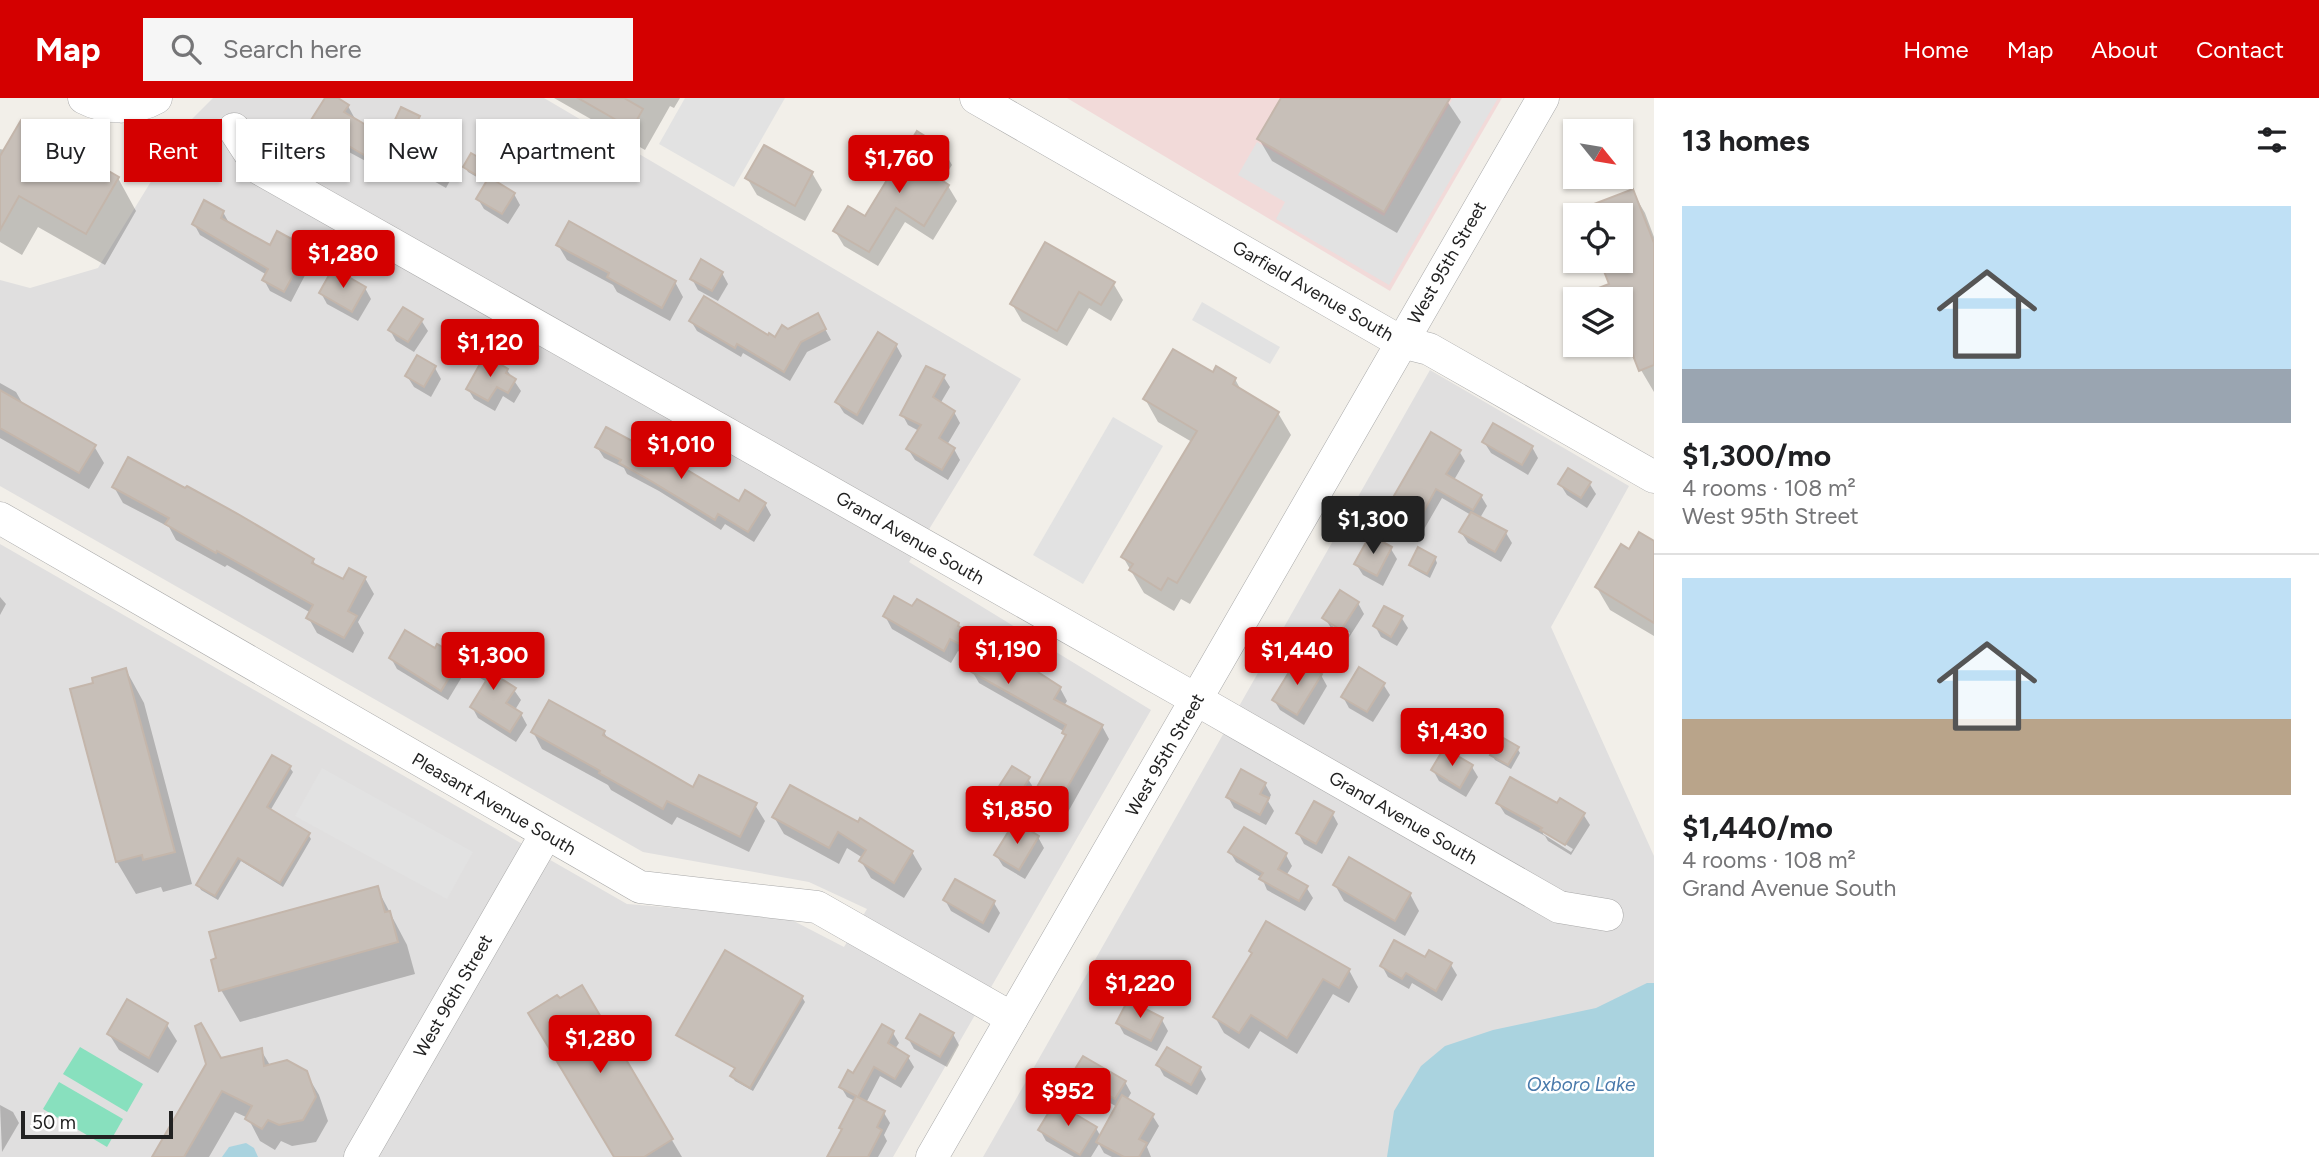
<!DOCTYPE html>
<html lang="en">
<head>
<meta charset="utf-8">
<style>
	:root { --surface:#fff; --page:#f6f6f6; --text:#202124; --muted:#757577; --line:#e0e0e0; --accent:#d40000 }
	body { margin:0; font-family:Figtree,sans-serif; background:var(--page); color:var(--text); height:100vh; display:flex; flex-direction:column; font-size:26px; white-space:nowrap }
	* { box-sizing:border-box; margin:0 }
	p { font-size:23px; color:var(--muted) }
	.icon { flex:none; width:38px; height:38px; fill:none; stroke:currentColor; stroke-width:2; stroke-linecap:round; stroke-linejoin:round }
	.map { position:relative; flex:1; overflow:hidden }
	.sheet { display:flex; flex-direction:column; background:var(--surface); width:665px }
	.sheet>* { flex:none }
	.guide { position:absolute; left:21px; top:21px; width:665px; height:63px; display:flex; gap:14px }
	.needle { width:46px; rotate:120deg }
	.fabs { position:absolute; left:1563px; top:21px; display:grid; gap:14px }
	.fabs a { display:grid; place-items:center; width:70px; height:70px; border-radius:0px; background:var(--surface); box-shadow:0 2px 5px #0004; font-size:35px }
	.scale { position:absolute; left:21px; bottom:18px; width:152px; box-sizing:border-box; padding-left:7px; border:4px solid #222; border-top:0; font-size:19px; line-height:24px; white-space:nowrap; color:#222; -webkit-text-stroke:5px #fff; paint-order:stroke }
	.price { position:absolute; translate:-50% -60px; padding:0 16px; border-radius:7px; background:var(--accent); color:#fff; font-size:23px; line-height:46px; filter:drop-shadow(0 2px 4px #0008) }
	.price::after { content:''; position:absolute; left:50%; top:42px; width:21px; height:16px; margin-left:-10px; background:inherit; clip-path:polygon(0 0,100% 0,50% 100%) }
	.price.active { background:#222; color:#fff }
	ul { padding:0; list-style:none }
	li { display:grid; align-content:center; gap:14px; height:371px; padding:0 28px }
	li+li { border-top:2px solid var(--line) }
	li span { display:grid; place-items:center; height:217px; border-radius:0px; color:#555 }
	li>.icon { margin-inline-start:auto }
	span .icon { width:126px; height:126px; fill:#fffc; stroke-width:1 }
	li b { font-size:30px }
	h2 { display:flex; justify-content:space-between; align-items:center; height:84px; padding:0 28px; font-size:30px }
	.chip { padding:0 24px; border-radius:0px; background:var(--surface); box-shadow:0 2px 5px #0004; font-size:24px; line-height:63px }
	.chip.active { background:var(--accent); color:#fff }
	header { display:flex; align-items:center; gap:42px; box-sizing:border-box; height:98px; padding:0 35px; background:var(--accent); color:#fff }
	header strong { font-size:33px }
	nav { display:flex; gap:38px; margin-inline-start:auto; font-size:24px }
	.search { width:490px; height:63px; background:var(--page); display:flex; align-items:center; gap:18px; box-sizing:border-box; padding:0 24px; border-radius:0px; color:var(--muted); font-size:26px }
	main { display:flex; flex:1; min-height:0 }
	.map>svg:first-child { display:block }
</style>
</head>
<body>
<header>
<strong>Map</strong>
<div class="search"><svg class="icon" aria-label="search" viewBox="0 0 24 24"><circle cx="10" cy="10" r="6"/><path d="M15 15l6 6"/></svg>Search here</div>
<nav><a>Home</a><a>Map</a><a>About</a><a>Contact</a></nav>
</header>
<main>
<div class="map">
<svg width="1654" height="1059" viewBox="0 0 1654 1059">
	<rect width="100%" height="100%" fill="#f2efe9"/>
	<g fill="#e0dfdf">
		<path d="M213 0H544L1021 281 909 464 1151 612 893 1059H0V446L627 806 786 819 844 849 867 811 809 784 643 754 0 388V182L30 190 98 170 185 28Z"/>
		<path d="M1430 272 1629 388 1551 529 1654 758V1059H983Z"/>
	</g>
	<path fill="#f2dad9" d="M1067 0H1502L1390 193Z"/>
	<g fill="#88e0be">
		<path d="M80 949 143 986 127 1014 63 976Z"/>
		<path d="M59 984 123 1021 107 1049 43 1011Z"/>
	</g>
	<g fill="#e2e2e2">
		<path d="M685 0H785L734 89 659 46Z"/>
		<path d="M1453 0H1498L1389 187 1276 121 1285 104 1238 77 1257 44 1384 118Z"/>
		<path d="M1202 204 1280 249 1270 266 1192 222Z"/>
		<path d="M1113 319 1163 348 1083 486 1033 457Z"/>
		<path d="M322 670 473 754 447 801 295 718Z"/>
	</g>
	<g fill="#aad3df">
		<path d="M1647 885H1654V1059H1387L1394 1013 1421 968 1445 948 1493 932 1596 910Z"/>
		<path d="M246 1045 254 1050 258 1059H222L229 1049Z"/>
	</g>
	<g fill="#0003" fill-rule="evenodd">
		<path d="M327 0H335L348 8 354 19 352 21 376 35 383 46 371 66 336 47 333 52 314 41 308 30Z"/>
		<path d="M554 0H680L674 10 670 8 645 52Z"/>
		<path d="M1283 0H1445L1461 24 1397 135 1272 63 1259 41Z"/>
		<path d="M418 20 421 25 415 37 452 57 458 68 446 90 409 69 403 58 413 41 396 33 394 28Z"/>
		<path d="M0 51 118 80 136 113 105 167 38 129 22 157 0 144Z"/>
		<path d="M943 51 952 67 941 84 948 88 957 103 933 142 905 124 878 168 844 148 835 133 866 121Z"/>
		<path d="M489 67 491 72 487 80 514 96 520 107 508 126 484 111 478 101 487 85 468 74 465 69Z"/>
		<path d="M812 75 822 92 805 123 757 97 747 80Z"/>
		<path d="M1632 93 1645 115 1654 139V294L1641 272 1623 225H1620V201H1597L1594 194 1612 187 1602 163H1620V117H1585L1583 112Z"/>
		<path d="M223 114 229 125 271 149 307 151 313 162 291 204 270 193 264 182 267 177 200 137 194 126Z"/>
		<path d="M558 147 675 184 683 199 670 223 617 194 613 187 567 162Z"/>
		<path d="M722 175 728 186 718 203 698 192 692 181Z"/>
		<path d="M1113 185 1123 202 1111 223 1089 210 1067 248 1022 223 1012 206Z"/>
		<path d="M365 190 371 201 358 223 327 206 321 195Z"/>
		<path d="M818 218 831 242 807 254 790 283 743 255 741 259 697 233 691 223 776 241Z"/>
		<path d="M421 222 428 233 414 254 396 243 390 232Z"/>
		<path d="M896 247 902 258 863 327 844 315 837 304Z"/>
		<path d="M435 270 441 281 431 299 414 289 407 278Z"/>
		<path d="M507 272 521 293 514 305 503 298 495 313 474 301 468 291Z"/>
		<path d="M1213 276 1235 281 1242 294 1278 315 1291 337 1190 506 1181 501 1174 513 1144 495 1123 459 1192 344 1158 324 1145 301Z"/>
		<path d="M943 278 950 289 940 306 954 314 960 325 947 347 954 351 960 362 948 382 915 362 908 351 919 333 908 327 902 316Z"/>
		<path d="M0 285 16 294 24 308 94 348 104 365 89 391 0 340Z"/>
		<path d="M1484 344 1532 349 1538 360 1528 377 1491 355Z"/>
		<path d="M597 349 739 405 765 406 771 417 754 444 725 426 721 432 659 393 627 376 624 370 604 360Z"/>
		<path d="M1459 353 1465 363 1454 382 1481 398 1487 408 1480 420 1506 435 1512 445 1501 464 1468 445 1461 434 1471 417 1442 400 1423 433 1396 418 1390 408Z"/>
		<path d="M1589 385 1596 396 1587 410 1567 397 1560 386Z"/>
		<path d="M114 389 313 462 317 470 344 484 365 480 374 496 358 524 364 535 353 555 317 535 308 519 311 515 227 467 225 469 176 442 169 429 123 405Z"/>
		<path d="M1654 445V538L1610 512 1597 490 1630 454Z"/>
		<path d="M1391 451 1397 461 1383 488 1363 477 1356 466Z"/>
		<path d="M1435 460 1437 465 1430 480 1414 471 1411 467Z"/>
		<path d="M0 499 6 506 0 517Z"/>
		<path d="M1358 505 1364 516 1348 541 1331 530 1325 520ZM1331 523 1350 535 1348 538 1331 527Z"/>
		<path d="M913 511 958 527 961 532 1060 590 1067 603 1064 608 1102 628 1109 641 1068 714 1046 702 1039 689 1067 639 1065 634 979 585 972 573 977 563 958 553 951 565 892 531 885 518Z"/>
		<path d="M1401 519 1408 530 1397 548 1381 539 1375 528Z"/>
		<path d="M435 553 459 561 466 572 448 602 397 571 391 560Z"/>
		<path d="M499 560 506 571 499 582 514 592 521 602 515 612 521 616 527 627 516 644 478 620 472 609 487 584 475 577 469 567Z"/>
		<path d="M126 572 144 605 192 786 163 794 161 789 136 796 117 764 95 587Z"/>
		<path d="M1321 577 1327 588 1304 627 1280 612 1274 602Z"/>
		<path d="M1383 586 1390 597 1373 624 1349 610 1343 599Z"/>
		<path d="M533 634H604L609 643 694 691 755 707 765 723 749 754 677 719 672 727 611 692 608 687 542 651Z"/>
		<path d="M1517 650 1520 655 1511 671 1495 662 1492 657Z"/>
		<path d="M1472 669 1478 679 1466 699 1439 683 1433 672Z"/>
		<path d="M290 670 293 674 270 713 308 736 311 741 283 789 241 763 218 802 201 792 198 787Z"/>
		<path d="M1028 681 1033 689 1013 724 1038 739 1044 750 1025 781 1003 768 996 757 1010 735 989 723 984 715Z"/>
		<path d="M1265 686 1271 697 1268 703 1274 713 1266 727 1234 710 1228 699Z"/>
		<path d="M790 689 912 754 922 771 904 800 871 780 861 763 863 760 847 750 839 766 784 736 774 719Z"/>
		<path d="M1498 705 1558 707 1583 716 1590 727 1571 757 1548 743 1545 738 1505 716ZM1543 732 1573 751 1571 754 1543 736Z"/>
		<path d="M1332 715 1338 726 1322 756 1304 746 1298 735Z"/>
		<path d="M1230 754 1286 757 1292 768 1286 778 1306 789 1313 800 1305 813 1267 792 1262 780 1236 764Z"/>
		<path d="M1335 787 1410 796 1419 813 1405 838 1344 803Z"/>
		<path d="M377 790 407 847 415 876 240 924 221 892Z"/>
		<path d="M945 802 994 805 1000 815 989 835 951 813Z"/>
		<path d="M1253 857 1349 872 1358 889 1349 905 1333 896 1297 956 1260 933 1249 951 1224 935 1215 919Z"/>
		<path d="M1425 862 1451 867 1457 877 1442 903 1412 885 1409 891 1388 879 1382 868Z"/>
		<path d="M581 890 682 1059H615L559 903Z"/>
		<path d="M802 899 805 904 753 993 735 983 732 978 735 972 681 941 742 976Z"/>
		<path d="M128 904 167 927 177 943 158 975 119 952 109 936Z"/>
		<path d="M1162 922 1168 933 1157 953 1124 936 1118 925Z"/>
		<path d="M893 935 899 945 895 951 908 959 914 969 901 990 880 978 866 1005 884 1015 890 1025 884 1037 887 1043 878 1059H829L843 1033 841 1029 855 1003 847 999 841 989Z"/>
		<path d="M953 936 959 947 947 969 914 951 908 940Z"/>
		<path d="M261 952 271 969 306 975 319 997 328 1023 316 1044 292 1048 281 1043 275 1052 260 1043 248 1020 235 1014 209 1059H154L220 962Z"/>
		<path d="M1158 967 1200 970 1206 981 1197 997 1164 978Z"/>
		<path d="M1074 976 1125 984 1131 995 1127 1002 1152 1017 1159 1028 1147 1049 1151 1059H1112L1104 1055 1099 1046 1091 1059H1074L1046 1043 1040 1032 1096 1030 1101 1039 1117 1009 1080 987Z"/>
		<path d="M0 1007 13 1014 19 1025 2 1054Z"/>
	</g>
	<g fill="#c7bfb8" stroke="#c4b6ab" stroke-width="2">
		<path d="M325 0H338L349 7 344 14 378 34 364 57 330 37 326 43 306 30Z"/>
		<path d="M578 0H624L643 11 632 31Z"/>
		<path d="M1281 0H1450L1384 114 1257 41Z"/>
		<path d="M401 9 420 18 410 38 392 28Z"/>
		<path d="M21 22 119 79 86 136 19 98 0 132V58Z"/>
		<path d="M917 33 944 50 929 74 949 87 924 128 896 110 869 154 833 133 848 108 865 118Z"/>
		<path d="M415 34 453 56 440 80 401 58Z"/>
		<path d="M764 47 813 74 795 108 745 80Z"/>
		<path d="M471 55 490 66 481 80 463 69Z"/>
		<path d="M489 79 515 95 502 116 476 101Z"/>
		<path d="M1633 91 1654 145V267L1639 273 1620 224V201L1573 200 1609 186 1600 163H1620V117L1568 116Z"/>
		<path d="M204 102 224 113 221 120 270 147 277 133 308 150 284 194 262 182 268 171 192 126Z"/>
		<path d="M569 123 676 183 662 210 607 179 609 175 556 147Z"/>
		<path d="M1045 144 1115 184 1101 207 1079 194 1057 233 1010 206Z"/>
		<path d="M701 161 723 174 712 193 690 181Z"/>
		<path d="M333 170 366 189 352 214 319 195Z"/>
		<path d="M704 198 768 237 769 235 775 239 782 227 788 231 818 215 826 231 801 244 784 274 737 246 735 250 689 223Z"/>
		<path d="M403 209 423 221 408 244 388 232Z"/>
		<path d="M878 234 897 246 857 317 835 304Z"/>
		<path d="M1173 251 1213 274 1216 268 1236 280 1233 286 1279 314 1177 485 1168 480 1161 492 1129 472 1133 466 1121 459 1197 333 1143 301Z"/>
		<path d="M417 257 436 268 424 289 405 278Z"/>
		<path d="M485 257 508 271 506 275 516 281 508 295 497 289 488 303 466 291Z"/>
		<path d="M926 268 945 277 933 299 955 313 939 340 955 350 942 372 906 351 921 327 900 317Z"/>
		<path d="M0 292 96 347 79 375 0 330Z"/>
		<path d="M1493 325 1533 348 1522 367 1482 344Z"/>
		<path d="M606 329 632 343 634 340 739 403 745 392 766 405 748 434 718 416 715 422 651 383 619 365 621 362 595 349Z"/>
		<path d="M1431 334 1461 352 1446 376 1482 397 1473 412 1436 391 1418 424 1388 408Z"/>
		<path d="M128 359 185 390 187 388 238 416 314 461 312 465 343 481 349 470 366 479 348 513 357 518 344 540 306 520 313 507 217 453 216 455 165 426 169 420 112 389Z"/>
		<path d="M1568 370 1591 384 1581 400 1558 386Z"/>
		<path d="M1471 414 1507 433 1495 454 1459 434Z"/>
		<path d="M1639 434 1654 443V525L1595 489 1621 446 1629 451Z"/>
		<path d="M1370 437 1392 449 1377 478 1354 466Z"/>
		<path d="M1418 449 1436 459 1427 476 1409 467Z"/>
		<path d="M1340 492 1359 504 1341 532 1322 520Z"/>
		<path d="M894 498 912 508 917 501 959 525 958 528 1025 564 1024 565 1061 589 1054 601 1103 627 1060 702 1037 689 1066 637 1062 635 1066 627 970 573 979 556 950 541 944 553 883 518Z"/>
		<path d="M1384 508 1403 518 1391 539 1373 528Z"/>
		<path d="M405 532 435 550 437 546 461 560 441 593 389 560Z"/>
		<path d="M478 547 500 559 492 575 516 590 506 605 522 615 510 634 470 609 489 578 467 567Z"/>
		<path d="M1297 561 1322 576 1297 617 1272 602Z"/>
		<path d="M1359 569 1385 585 1367 614 1341 599Z"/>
		<path d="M126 570 175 754 143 762 142 757 116 764 70 591 93 585 92 580Z"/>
		<path d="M549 602 605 633 603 637 693 689 699 677 757 705 740 739 667 703 663 711 599 675 600 673 531 634Z"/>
		<path d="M1500 638 1519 649 1508 667 1490 657Z"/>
		<path d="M1444 650 1473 667 1460 690 1431 672Z"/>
		<path d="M272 657 291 668 267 709 310 735 280 785 238 760 215 798 196 787Z"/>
		<path d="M1012 668 1030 679 1002 726 982 715Z"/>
		<path d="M1241 671 1266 685 1260 696 1269 700 1260 717 1226 699Z"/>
		<path d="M1510 679 1557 705 1560 700 1585 715 1565 747 1540 732 1542 730 1496 705Z"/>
		<path d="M790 687 858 724 860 720 913 753 894 785 859 763 866 752 838 734 829 750 772 719Z"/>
		<path d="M1314 703 1334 714 1316 746 1296 735Z"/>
		<path d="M1015 723 1039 738 1019 772 994 757Z"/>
		<path d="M1244 729 1287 755 1278 771 1308 788 1299 803 1259 781 1263 775 1228 754Z"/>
		<path d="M1349 759 1411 795 1395 823 1333 787Z"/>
		<path d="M955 781 995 803 983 825 943 802Z"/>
		<path d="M378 788 385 814 390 813 398 844 219 893 211 862 216 860 209 834Z"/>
		<path d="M1266 823 1350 871 1339 890 1323 881 1287 940 1251 917 1239 935 1213 919 1252 855 1249 853Z"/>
		<path d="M1394 842 1425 859 1429 852 1452 865 1436 893 1406 875 1402 881 1380 868Z"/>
		<path d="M725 852 803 898 750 990 730 978 735 970 676 937Z"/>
		<path d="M582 887 673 1041 644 1059H614L528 915 557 897 560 900Z"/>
		<path d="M127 901 168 925 149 960 107 936Z"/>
		<path d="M1128 902 1163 920 1151 943 1116 925Z"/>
		<path d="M920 916 954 935 940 959 906 940Z"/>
		<path d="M201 925 221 960 262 950 264 968 287 962 307 973 316 999 303 1022 279 1027 268 1022 262 1031 245 1021 252 1008 222 993 184 1059H152L206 966 195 928Z"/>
		<path d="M882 926 894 933 888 945 909 958 895 981 874 969 858 999 885 1013 877 1029 882 1032 868 1059H827L842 1031 839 1030 856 998 839 989 848 972 853 975Z"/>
		<path d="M1167 949 1201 969 1191 987 1156 967Z"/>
		<path d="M1083 958 1126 983 1115 1001 1072 976Z"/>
		<path d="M1122 997 1154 1016 1139 1041 1147 1045 1139 1059H1124L1096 1044Z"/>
		<path d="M1055 1004 1097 1029 1080 1057 1038 1032Z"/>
	</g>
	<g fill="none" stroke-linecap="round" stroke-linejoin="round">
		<defs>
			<g id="minor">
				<path d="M84 0C105 11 135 12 156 0"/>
				<path d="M976 0 1401 244 1429 251 1654 379"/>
				<path d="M234 31 260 71 1197 602 1559 809 1607 817"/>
				<path d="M0 420 640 789 817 809 1012 920"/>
				<path d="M360 1059 546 736"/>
				<path d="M932 1059 1543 0"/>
			</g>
		</defs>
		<use href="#minor" stroke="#a9a9a9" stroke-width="33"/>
		<use href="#minor" stroke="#fff" stroke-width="32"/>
	</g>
	<g text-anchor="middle" stroke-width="5" stroke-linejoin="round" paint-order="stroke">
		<g font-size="18" fill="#222" stroke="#fff">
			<text transform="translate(1447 165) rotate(-60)" y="6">West 95th Street</text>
			<text transform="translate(1313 193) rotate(30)" y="6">Garfield Avenue South</text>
			<text transform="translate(910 440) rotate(30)" y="6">Grand Avenue South</text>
			<text transform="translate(1165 657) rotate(-60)" y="6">West 95th Street</text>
			<text transform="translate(494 706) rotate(30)" y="6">Pleasant Avenue South</text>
			<text transform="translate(1403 720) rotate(30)" y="6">Grand Avenue South</text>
			<text transform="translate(453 898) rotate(-60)" y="6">West 96th Street</text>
		</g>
		<g font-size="19" font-style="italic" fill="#4a7aab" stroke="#fff">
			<text x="1581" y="993">Oxboro Lake</text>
		</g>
	</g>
</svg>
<div class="fabs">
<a><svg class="needle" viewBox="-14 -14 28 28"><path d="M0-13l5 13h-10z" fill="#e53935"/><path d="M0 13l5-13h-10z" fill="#757577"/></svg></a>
<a><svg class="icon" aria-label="locate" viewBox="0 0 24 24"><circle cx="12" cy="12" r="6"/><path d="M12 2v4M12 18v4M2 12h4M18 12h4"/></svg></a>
<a><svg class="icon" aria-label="layers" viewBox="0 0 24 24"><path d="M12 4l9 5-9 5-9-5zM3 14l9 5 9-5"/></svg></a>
</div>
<div class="scale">50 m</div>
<b class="price" style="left:899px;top:97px">$1,760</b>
<b class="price" style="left:343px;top:192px">$1,280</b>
<b class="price" style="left:490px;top:281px">$1,120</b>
<b class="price" style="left:681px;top:383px">$1,010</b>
<b class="price active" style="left:1373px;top:458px">$1,300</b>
<b class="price" style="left:1008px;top:588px">$1,190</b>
<b class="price" style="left:1297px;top:589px">$1,440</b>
<b class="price" style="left:493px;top:594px">$1,300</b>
<b class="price" style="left:1452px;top:670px">$1,430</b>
<b class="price" style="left:1017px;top:748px">$1,850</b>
<b class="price" style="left:1140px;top:922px">$1,220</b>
<b class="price" style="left:600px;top:977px">$1,280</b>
<b class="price" style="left:1068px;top:1030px">$952</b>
<div class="guide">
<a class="chip">Buy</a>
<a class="chip active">Rent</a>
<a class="chip">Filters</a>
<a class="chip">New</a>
<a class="chip">Apartment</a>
</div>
</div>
<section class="sheet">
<h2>13 homes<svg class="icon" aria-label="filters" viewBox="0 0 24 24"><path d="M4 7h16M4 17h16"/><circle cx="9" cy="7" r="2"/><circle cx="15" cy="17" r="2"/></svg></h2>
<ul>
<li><span style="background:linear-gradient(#bfe0f5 75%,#9aa5b1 0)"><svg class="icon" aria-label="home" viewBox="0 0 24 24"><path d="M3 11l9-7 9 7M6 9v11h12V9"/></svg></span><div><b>$1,300/mo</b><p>4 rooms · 108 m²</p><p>West 95th Street</p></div></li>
<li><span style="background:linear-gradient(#bfe0f5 65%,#b9a48a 0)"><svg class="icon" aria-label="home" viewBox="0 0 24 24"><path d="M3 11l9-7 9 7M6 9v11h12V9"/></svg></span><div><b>$1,440/mo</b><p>4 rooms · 108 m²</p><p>Grand Avenue South</p></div></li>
</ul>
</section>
</main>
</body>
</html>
